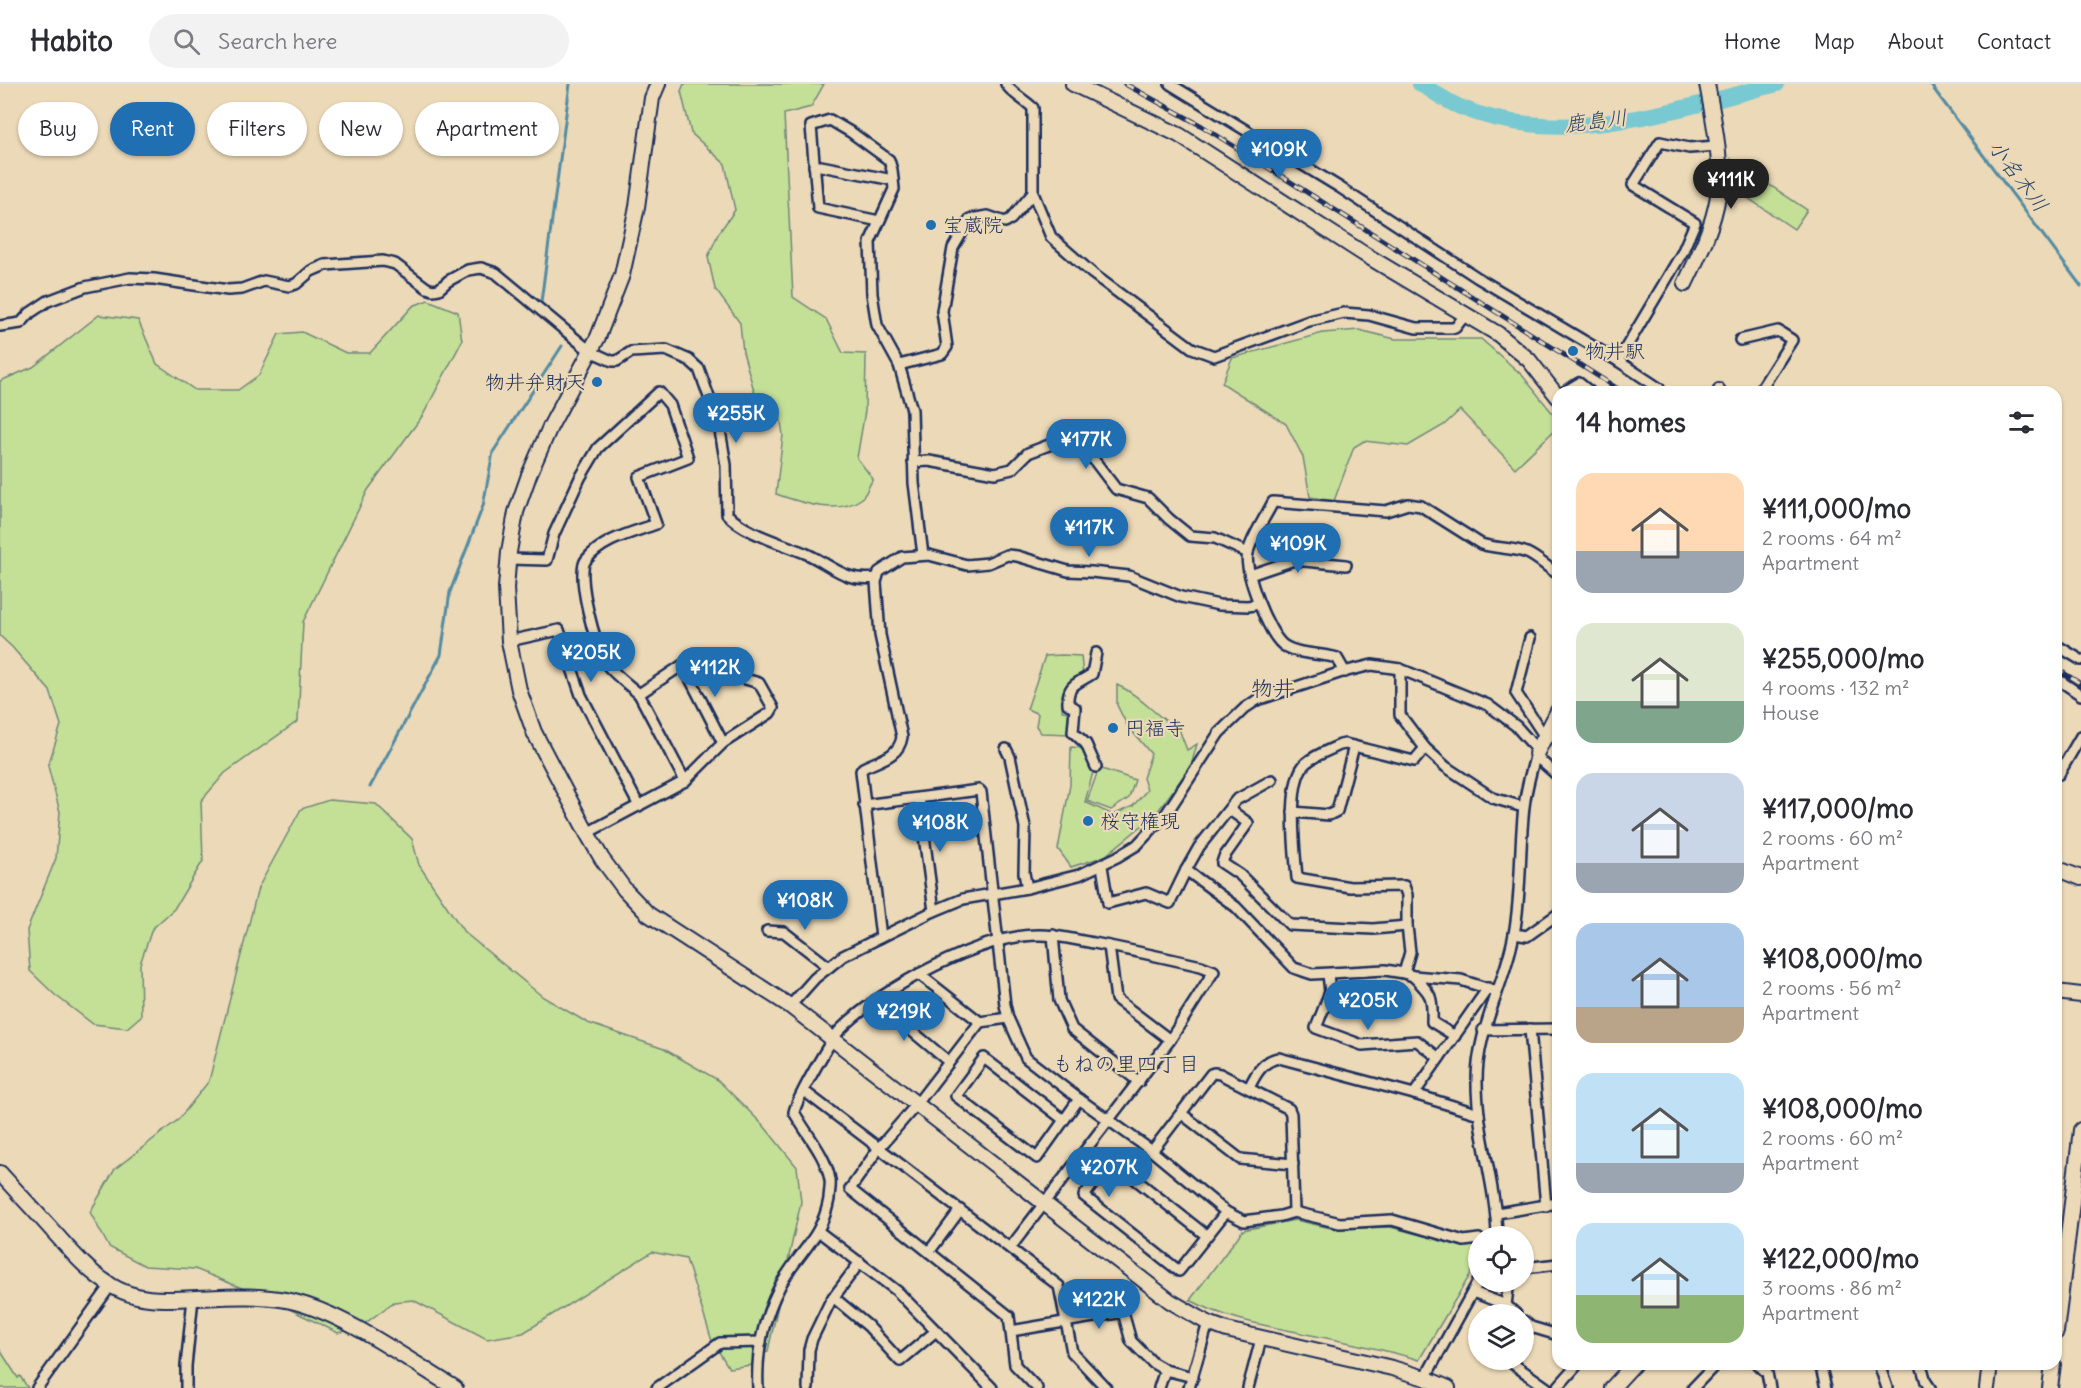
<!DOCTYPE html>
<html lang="en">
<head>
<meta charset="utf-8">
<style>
	:root { --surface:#fff; --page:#f2f2f3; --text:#2b2b33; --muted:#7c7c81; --line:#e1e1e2; --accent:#1f6fb2 }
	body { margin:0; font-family:Delius,"Klee One",sans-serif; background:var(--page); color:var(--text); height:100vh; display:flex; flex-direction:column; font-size:22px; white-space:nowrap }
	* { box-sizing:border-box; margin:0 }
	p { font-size:20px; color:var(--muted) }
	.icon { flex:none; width:33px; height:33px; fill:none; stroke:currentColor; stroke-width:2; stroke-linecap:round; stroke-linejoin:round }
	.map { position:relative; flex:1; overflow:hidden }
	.drawer { position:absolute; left:1552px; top:302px; width:510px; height:984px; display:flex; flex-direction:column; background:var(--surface); border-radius:18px; box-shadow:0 2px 4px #0004 }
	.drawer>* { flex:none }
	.top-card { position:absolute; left:18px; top:18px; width:570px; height:54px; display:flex; gap:12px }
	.controls { position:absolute; left:1468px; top:1142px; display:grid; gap:12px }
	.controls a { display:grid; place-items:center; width:66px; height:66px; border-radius:50%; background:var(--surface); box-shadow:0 2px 4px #0004; font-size:30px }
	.price { position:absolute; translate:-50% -51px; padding:0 14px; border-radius:21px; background:var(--accent); color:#fff; font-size:20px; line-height:39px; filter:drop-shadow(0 2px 3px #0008) }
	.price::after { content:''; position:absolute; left:50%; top:36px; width:18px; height:14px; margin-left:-9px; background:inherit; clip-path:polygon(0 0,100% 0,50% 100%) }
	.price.active { background:#222; color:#fff }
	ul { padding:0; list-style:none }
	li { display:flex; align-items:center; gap:18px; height:150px; padding:0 24px }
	li span { display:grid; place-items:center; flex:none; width:168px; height:120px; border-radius:18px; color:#555 }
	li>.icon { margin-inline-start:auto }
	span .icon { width:72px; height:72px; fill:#fffc; stroke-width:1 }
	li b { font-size:26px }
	h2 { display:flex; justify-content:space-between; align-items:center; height:72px; padding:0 24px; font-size:26px }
	.pill { padding:0 21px; border-radius:27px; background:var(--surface); box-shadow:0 2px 4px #0004; font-size:21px; line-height:54px }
	.pill.active { background:var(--accent); color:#fff }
	header { display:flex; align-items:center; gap:36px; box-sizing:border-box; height:84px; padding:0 30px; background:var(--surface); border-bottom:2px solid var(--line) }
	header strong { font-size:28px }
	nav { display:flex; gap:33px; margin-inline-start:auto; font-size:21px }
	.search { width:420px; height:54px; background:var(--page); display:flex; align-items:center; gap:15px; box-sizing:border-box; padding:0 21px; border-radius:33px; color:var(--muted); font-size:22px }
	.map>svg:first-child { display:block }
</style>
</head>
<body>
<header>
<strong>Habito</strong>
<div class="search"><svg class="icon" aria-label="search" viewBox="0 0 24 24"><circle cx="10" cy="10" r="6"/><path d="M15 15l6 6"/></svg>Search here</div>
<nav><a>Home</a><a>Map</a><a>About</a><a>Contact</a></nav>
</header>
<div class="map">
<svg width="2081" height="1304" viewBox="0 0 2081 1304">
	<rect width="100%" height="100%" fill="#ecd9b7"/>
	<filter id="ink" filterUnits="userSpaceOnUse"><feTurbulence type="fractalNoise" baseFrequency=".0167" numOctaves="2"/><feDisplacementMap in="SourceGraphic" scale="12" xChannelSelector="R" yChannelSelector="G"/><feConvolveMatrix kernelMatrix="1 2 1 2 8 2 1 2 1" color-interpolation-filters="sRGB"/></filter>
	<g filter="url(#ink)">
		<g fill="#c4df96" stroke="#70877a" stroke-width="1.5">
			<path d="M684 0H824L811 23 784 30 793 213 826 235 843 269 866 270 865 327 857 374 873 395C869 401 866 411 861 415 837 432 800 418 776 410L783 351 779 326 755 310 743 268 740 239 715 205 708 173 718 150 735 126 725 80 691 49 681 7Z"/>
			<path d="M1731 75 1807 126 1794 145 1733 104Z"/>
			<path d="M428 216 458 228 462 257 423 331 368 406 303 538 298 637 225 689 201 717 203 777 174 825 152 845 140 880 141 932 127 944 93 940 55 911 30 887 27 846 56 774 60 728 48 682 61 641 50 607 12 563 0 552V297L33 283 99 231 138 236 157 280 195 306H238L259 291 279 250 302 248 346 269H370L413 222Z"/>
			<path d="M1359 246 1395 255H1481L1522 291 1558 336V343L1515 384 1460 326 1444 341 1408 362 1364 357 1354 363 1334 417 1310 413 1303 373 1286 340 1222 299 1232 274 1323 249Z"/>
			<path d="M1062 571 1081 572 1083 592C1062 601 1063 604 1062 627L1072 629 1071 650 1041 649 1036 642 1038 630 1027 625 1045 572Z"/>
			<path d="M1117 601C1141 611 1156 634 1179 645L1187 666 1197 660 1191 682 1155 731 1105 772 1071 783 1058 765 1070 701 1071 663 1082 664 1093 688 1085 718 1113 731 1133 722 1147 706 1143 694 1151 670 1127 641 1117 621Z"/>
			<path d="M1099 684 1135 696 1129 714 1111 726 1087 717Z"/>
			<path d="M329 716 376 720 412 755 419 781 464 848 543 913 588 939 664 965 718 996 764 1042 797 1083 801 1118 768 1267 752 1281 729 1284 712 1257 686 1175 652 1168 523 1249 487 1255 413 1216 394 1218 360 1243 338 1249 269 1215 195 1185 145 1182 109 1163 90 1128 115 1085 179 1035 209 997 258 804 301 725Z"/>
			<path d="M1295 1136 1335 1145 1390 1143 1464 1162 1479 1161V1176L1419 1276C1377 1263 1334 1256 1292 1247 1256 1240 1222 1233 1190 1216L1243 1146Z"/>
			<path d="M0 1266 18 1294 20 1292 28 1304H0Z"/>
		</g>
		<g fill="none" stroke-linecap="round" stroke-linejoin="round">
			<g stroke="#538ba3" stroke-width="3">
				<path d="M1930 0 2081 202"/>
				<path d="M541 218 570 0"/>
				<path d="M370 703 441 571 450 508 483 422 493 368 562 262"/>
			</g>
			<path stroke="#78c9d1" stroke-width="16" d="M1420 0C1433 7 1446 17 1460 23 1562 66 1676 25 1777 0"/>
			<defs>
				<g id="street">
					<path d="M1006 0C1012 10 1024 15 1033 24V109L1051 153 1093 190 1192 264 1214 272 1309 237 1344 229 1369 231 1416 244H1455L1466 230"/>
					<path d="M1170 0 1339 103 1478 194 1618 277 1659 304"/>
					<path d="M814 82H821L893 96"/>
					<path d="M879 137 818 124 811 42 830 36 852 49 889 76 892 86 894 105 870 158 872 210 877 241 899 281 912 326 914 399 923 471"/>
					<path d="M0 242 21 239 30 229 48 217 85 203 130 194 154 195 228 206 242 205 264 197 289 202 296 200 311 187 325 181 383 177 395 180 427 204 433 206 439 205 448 197 468 186 481 184 496 189 590 267 612 277H617L631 268 666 266 689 276 699 285 719 341 726 381 727 430C745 450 782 459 807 470 821 476 834 487 849 492 858 495 867 495 877 494"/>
					<path d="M1740 256 1778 247 1792 256 1759 308"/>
					<path d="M1618 277 1682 169 1695 139 1633 101 1660 58 1689 64 1717 62"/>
					<path d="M899 281 942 270 947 263 942 227 953 164 970 135 988 132 1005 138 1011 135 1033 109"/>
					<path d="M1719 305 1720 308"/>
					<path d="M1564 308 1579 299 1590 308"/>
					<path d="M913 378 929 377 995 389 1012 385 1028 369 1075 351 1116 405 1148 414 1169 435 1190 452 1215 454 1248 469"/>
					<path d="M508 475 547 476 554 450 580 394 598 364 659 308 670 321 688 374 639 393 656 440C632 449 603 455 586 476 575 489 596 564 605 578 612 589 629 601 639 610L687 578 759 599 773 624 770 629 723 659 685 697 587 749"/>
					<path d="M1250 491 1294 476 1346 481"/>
					<path d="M1530 554 1516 609 1545 653"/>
					<path d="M509 557 559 546 581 611 639 722"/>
					<path d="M2056 561 2081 576"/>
					<path d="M683 581 723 659"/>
					<path d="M1400 585V631L1425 664 1446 683 1493 714 1523 723"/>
					<path d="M1345 588 1337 574C1321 569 1297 571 1283 561 1268 549 1243 486 1248 468 1253 451 1265 434 1273 418L1386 427 1408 420 1421 422 1481 460C1496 465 1512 463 1527 469 1538 474 1548 484 1558 490"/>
					<path d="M2056 594 2081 611"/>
					<path d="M639 610 685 697"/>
					<path d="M1544 656 1558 650"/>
					<path d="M1006 665 1010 673 1025 743 1024 789 1027 804"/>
					<path d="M1096 683 1086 660 1073 648 1075 624 1068 620C1067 600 1077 600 1092 590L1096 569"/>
					<path d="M2056 690H2059L2081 652"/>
					<path d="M1272 696 1236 716 1199 763 1186 786 1236 823 1294 884 1312 890 1385 886 1404 889 1410 868 1407 842V811L1404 802 1350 803 1297 794C1295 768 1286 697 1306 679 1315 671 1329 666 1340 661L1345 660 1414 677 1425 664"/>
					<path d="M919 714 934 827"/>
					<path d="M864 721 979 706 981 708 1005 921 1008 934 1026 974 1079 1015 1152 1067 1226 1128 1244 1137 1281 1132 1294 1128 1291 1030 1289 1025 1220 990 1214 989 1211 990 1152 1067"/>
					<path d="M1230 726 1248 739 1224 773 1222 779 1240 791 1290 841 1373 845 1407 842"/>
					<path d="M1293 728 1329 731 1337 727 1354 662"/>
					<path d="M1102 782 1108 819 1146 809 1170 819 1186 786"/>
					<path d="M767 847 784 848 829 883"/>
					<path d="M1514 850 1527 852 1558 830"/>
					<path d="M1053 851 1059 916 1072 945 1139 998"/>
					<path d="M881 853 861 687 863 684C879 676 899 673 902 653L880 551 876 498 879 488 902 473 929 471 967 481 988 479 1007 471 1017 472 1068 487 1091 488 1129 492 1181 513 1219 521 1248 522 1259 520"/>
					<path d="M1109 862 1116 915 1170 956"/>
					<path d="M1404 889 1413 892 1461 896 1492 906"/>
					<path d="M919 890 980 938 1008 934"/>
					<path d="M1328 890 1330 908 1316 944 1362 961 1417 957 1439 974"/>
					<path d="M1413 892C1431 910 1433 911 1432 938L1455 952"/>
					<path d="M876 917 949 978"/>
					<path d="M790 922 815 894 843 872 934 827 963 815 1027 804 1079 791 1117 773 1137 761 1166 730 1219 649 1245 624 1257 616 1339 589 1372 581 1400 585 1488 621 1516 642 1532 660 1541 677 1558 692"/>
					<path d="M1530 945 1546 1122"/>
					<path d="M1483 946 1558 945"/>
					<path d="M1249 1004C1255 991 1263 976 1279 974L1414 1010 1479 1030"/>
					<path d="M804 1007 879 1064 916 1021 980 938"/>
					<path d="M1414 1010 1488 904"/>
					<path d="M1182 1030 1240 1075 1293 1080"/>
					<path d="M1064 1036 984 974 956 1012 1037 1074 1079 1015"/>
					<path d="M1294 1128 1340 1139 1392 1136 1464 1157 1479 1155"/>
					<path d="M1497 1129 1558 1119"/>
					<path d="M818 1147 897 1207 992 1304"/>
					<path d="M1207 1152 1111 1076 1084 1112 1179 1187 1226 1128"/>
					<path d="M1497 1152C1496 1100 1477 1051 1477 999 1476 946 1505 901 1514 850 1522 808 1519 765 1524 723 1526 705 1531 687 1536 670"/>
					<path d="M929 1168 960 1126"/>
					<path d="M1524 1184 1558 1180"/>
					<path d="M1473 1208 1506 1221 1516 1230"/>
					<path d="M833 1213 868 1242 900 1277 936 1247"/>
					<path d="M1501 1230 1506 1221 1509 1197"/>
					<path d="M1524 1237 1531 1243 1558 1251"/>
					<path d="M1011 1247 1123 1228 1131 1257 1153 1279 1165 1286"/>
					<path d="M1506 1275 1547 1304"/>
					<path d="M1758 1280 1767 1289 1770 1304"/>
					<path d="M1820 1280 1826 1304"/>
					<path d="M1879 1280 1887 1304"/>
					<path d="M1921 1280 1926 1298 1930 1304"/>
					<path d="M1425 1294 1479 1196"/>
					<path d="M37 1304 111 1201"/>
					<path d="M186 1304V1282L193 1214"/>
					<path d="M657 1304 720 1259 761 1258"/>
					<path d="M758 1304C756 1269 764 1233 780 1202 797 1169 822 1155 829 1115 829 1109 831 1102 830 1096 826 1071 806 1050 794 1028 797 1015 831 954 841 945 882 904 982 850 1040 851 1058 851 1076 856 1094 859 1130 866 1166 874 1201 882L1214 887 1170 956 1010 1164"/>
					<path d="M808 1304 809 1266 812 1255 830 1218 860 1178"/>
					<path d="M1037 1304 1015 1281 1009 1232 850 1105 879 1064 1059 1202 1072 1268 1106 1304"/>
					<path d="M1159 1304 1165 1286 1193 1293"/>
					<path d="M1189 1304 1208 1239"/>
					<path d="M1248 1304 1261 1255"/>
					<path d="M1557 1304 1578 1280"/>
					<path d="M1693 1304 1716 1280"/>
				</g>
				<g id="secondary">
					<path d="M658 0 652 14 637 123 622 191 598 253 550 343 529 391 516 428 509 468 506 504 509 557 519 606 534 648 587 749 602 775 625 806 648 830 790 922 1170 1217 1208 1239 1227 1246 1392 1284 1425 1294 1448 1304"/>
					<path d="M1073 0 1179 51 1364 170 1498 250 1529 276 1558 313"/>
					<path d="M1685 200C1699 171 1713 143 1718 112 1723 80 1713 32 1707 0"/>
					<path d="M1536 670 1558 627"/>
					<path d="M2056 784 2081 794"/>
					<path d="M2056 908 2081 911"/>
					<path d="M0 1089C17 1108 35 1127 52 1146 70 1166 88 1188 112 1202 127 1211 146 1215 164 1215 208 1215 248 1208 291 1217 346 1230 406 1275 455 1304"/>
					<path d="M2056 1248 2081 1046"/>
					<path d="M1612 1304 1634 1280"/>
					<path d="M1987 1304 1990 1280"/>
					<path d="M2050 1304 2053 1280"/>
				</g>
			</defs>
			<use href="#street" stroke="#1b2f5e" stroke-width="14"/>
			<use href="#secondary" stroke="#1b2f5e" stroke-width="18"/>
			<use href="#street" stroke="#ecd9b7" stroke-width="9"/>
			<use href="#secondary" stroke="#ecd9b7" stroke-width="14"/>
			<defs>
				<g id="rail">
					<path d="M1125 0 1202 42 1623 308"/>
					<path d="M2056 584 2081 600"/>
				</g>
			</defs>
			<use href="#rail" stroke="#1b2f5e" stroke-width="5"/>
			<use href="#rail" stroke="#ecd9b7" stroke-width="3" stroke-dasharray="9" stroke-linecap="butt"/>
		</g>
	</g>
	<g fill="#1f6fb2" stroke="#ecd9b7" stroke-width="2">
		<circle cx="931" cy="141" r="6"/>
		<circle cx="1573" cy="267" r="6"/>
		<circle cx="597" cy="298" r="6"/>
		<circle cx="1113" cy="644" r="6"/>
		<circle cx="1088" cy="737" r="6"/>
	</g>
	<g text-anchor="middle" stroke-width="4.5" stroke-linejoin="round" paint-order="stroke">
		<g font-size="20" fill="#1b2f5e" stroke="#ecd9b7" text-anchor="start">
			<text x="943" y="148">宝蔵院</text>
			<text x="1585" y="274">物井駅</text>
			<text x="585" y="305" text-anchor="end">物井弁財天</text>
			<text x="1125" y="651">円福寺</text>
			<text x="1100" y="744">桜守権現</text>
		</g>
		<g font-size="21" font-style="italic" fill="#29466f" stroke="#ecd9b7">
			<text transform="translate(1596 37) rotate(-7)" y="7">鹿島川</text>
			<text transform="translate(2018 92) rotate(53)" y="7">小名木川</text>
		</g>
		<g font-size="21" fill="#1b2f5e" stroke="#ecd9b7">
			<text x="1126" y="987">もねの里四丁目</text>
		</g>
		<g font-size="22" fill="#1b2f5e" stroke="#ecd9b7">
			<text x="1273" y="612">物井</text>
		</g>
	</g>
</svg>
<div class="controls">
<a><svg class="icon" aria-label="locate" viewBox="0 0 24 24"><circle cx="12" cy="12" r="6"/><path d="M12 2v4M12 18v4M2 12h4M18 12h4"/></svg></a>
<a><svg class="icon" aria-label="layers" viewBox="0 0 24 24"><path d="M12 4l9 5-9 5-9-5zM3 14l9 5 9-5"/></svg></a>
</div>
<b class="price" style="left:1279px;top:96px">¥109K</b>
<b class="price active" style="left:1731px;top:126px">¥111K</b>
<b class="price" style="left:736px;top:360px">¥255K</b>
<b class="price" style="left:1086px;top:386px">¥177K</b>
<b class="price" style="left:1089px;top:474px">¥117K</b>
<b class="price" style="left:1298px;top:490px">¥109K</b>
<b class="price" style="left:591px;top:599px">¥205K</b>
<b class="price" style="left:715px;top:614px">¥112K</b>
<b class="price" style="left:940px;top:769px">¥108K</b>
<b class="price" style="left:805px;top:847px">¥108K</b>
<b class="price" style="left:1368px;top:947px">¥205K</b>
<b class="price" style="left:904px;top:958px">¥219K</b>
<b class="price" style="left:1109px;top:1114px">¥207K</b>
<b class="price" style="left:1099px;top:1246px">¥122K</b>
<div class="top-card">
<a class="pill">Buy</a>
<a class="pill active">Rent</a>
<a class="pill">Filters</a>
<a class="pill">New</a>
<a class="pill">Apartment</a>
</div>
<section class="drawer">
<h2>14 homes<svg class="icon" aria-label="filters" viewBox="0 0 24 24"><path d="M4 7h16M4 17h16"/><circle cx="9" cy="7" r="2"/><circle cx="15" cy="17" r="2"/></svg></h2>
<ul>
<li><span style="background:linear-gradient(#ffd9b3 65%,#9aa5b1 0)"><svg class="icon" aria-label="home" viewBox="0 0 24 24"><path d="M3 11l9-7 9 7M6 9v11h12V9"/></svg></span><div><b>¥111,000/mo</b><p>2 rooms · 64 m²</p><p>Apartment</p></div></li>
<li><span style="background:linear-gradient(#dfe7d0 65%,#7fa58c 0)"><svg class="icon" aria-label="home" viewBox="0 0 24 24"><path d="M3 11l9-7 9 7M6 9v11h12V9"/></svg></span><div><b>¥255,000/mo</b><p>4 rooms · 132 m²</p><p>House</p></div></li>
<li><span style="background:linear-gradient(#c9d6e8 75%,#9aa5b1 0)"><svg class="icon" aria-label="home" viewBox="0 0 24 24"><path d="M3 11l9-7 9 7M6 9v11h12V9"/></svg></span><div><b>¥117,000/mo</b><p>2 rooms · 60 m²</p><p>Apartment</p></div></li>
<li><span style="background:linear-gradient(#a9c7e8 70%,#b9a48a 0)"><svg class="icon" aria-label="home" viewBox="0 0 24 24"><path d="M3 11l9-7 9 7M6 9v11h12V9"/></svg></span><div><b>¥108,000/mo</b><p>2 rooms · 56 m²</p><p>Apartment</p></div></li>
<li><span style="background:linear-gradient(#bfe0f5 75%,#9aa5b1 0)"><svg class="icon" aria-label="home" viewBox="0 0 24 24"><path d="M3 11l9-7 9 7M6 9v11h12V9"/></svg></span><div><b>¥108,000/mo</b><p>2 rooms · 60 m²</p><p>Apartment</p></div></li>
<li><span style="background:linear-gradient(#bfe0f5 60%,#8fb573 0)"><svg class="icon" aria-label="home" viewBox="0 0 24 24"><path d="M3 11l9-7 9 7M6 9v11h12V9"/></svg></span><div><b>¥122,000/mo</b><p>3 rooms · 86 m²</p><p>Apartment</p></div></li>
</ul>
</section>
</div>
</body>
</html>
